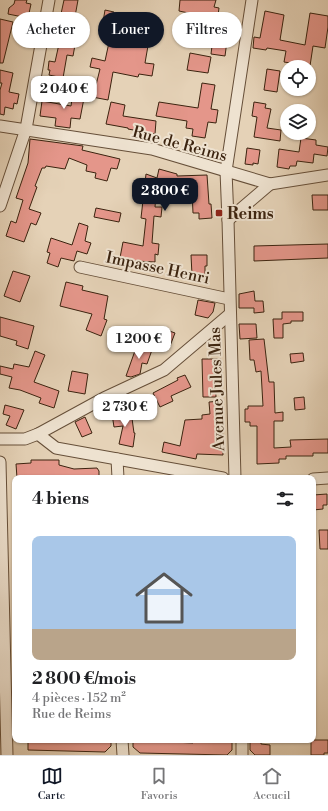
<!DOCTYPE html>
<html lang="fr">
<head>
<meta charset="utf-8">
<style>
	:root { --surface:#fff; --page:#f6f6f6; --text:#202124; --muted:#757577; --line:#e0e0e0; --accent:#111827 }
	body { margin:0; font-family:"Libre Bodoni",serif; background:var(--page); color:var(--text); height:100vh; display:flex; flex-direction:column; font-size:15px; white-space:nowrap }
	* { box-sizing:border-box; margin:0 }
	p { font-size:13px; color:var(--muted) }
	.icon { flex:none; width:22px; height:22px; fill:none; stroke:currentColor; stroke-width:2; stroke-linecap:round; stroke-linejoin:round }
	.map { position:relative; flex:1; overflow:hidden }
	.panel { position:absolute; left:12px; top:475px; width:304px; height:268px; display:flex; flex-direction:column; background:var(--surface); border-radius:8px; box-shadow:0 1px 3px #0004 }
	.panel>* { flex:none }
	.top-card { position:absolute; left:12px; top:12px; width:304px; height:36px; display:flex; gap:8px }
	.controls { position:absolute; left:280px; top:60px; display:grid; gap:8px }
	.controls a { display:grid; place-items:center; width:36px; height:36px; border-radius:50%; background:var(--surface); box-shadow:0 1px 3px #0004; font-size:20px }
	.price { position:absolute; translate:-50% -34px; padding:0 9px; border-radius:8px; background:#fff; color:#222; font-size:13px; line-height:26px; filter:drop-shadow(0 1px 2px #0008) }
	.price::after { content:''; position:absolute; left:50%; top:24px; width:12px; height:9px; margin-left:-6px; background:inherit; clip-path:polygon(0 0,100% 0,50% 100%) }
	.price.current { background:var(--accent); color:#fff }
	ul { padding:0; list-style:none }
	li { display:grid; align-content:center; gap:8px; height:212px; padding:0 20px }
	li span { display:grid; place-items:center; height:124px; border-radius:8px; color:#555 }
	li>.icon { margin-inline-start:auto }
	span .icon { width:72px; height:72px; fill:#fffc; stroke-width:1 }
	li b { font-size:17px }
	h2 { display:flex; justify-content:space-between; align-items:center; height:48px; padding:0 20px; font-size:17px }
	.pill { padding:0 14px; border-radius:18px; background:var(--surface); box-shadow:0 1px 3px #0004; font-size:14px; line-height:36px }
	.pill.current { background:var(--accent); color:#fff }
	.tabs { display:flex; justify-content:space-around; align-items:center; height:56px; border-top:1px solid var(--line); background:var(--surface); font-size:11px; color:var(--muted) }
	.tabs a { display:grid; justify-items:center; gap:2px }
	.tabs .current { color:var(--accent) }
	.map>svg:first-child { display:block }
</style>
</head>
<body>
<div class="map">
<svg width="328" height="755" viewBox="0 0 328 755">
	<rect width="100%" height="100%" fill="#e5d2b7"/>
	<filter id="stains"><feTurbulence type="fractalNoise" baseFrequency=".005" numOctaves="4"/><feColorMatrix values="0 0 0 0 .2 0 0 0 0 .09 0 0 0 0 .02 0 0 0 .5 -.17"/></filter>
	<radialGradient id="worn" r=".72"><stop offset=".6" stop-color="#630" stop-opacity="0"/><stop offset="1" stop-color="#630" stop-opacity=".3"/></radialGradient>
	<g fill="#e4968a" stroke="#3b230f">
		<path d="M15 0H27L26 3 31 4 28 18 8 14 9 8 14 4Z"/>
		<path d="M64 0H78L72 33 77 34 73 56 67 55 63 78 49 75 50 70H48L49 61 55 62 59 44 56 43V37Z"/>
		<path d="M180 0H216L214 7 219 8 216 30 196 27 198 15 179 11Z"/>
		<path d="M105 10 114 12 112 24 103 22Z"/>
		<path d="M265 11 284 15 280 40 305 45 310 13 328 16V27L325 48 313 46 310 66 284 62 286 51 267 48 266 50 253 48 254 37 260 38Z"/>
		<path d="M0 19 13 22 3 63H0Z"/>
		<path d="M111 33 149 40 145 63 154 64 152 76 139 74 138 77 113 72 108 100 87 96 90 83 96 85 100 69 90 67 92 58 105 61Z"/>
		<path d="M213 38 227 41 225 56 211 54Z"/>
		<path d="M190 53 211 57 208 73 187 70Z"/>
		<path d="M267 69 280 71 277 92 264 90Z"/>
		<path d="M0 70 13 73 9 92 19 94 17 104 14 103 13 109 5 107 4 115 0 114V90L2 83H0Z"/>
		<path d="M202 83 215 85 211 109 218 110 216 123 208 122 205 138 192 136 193 129 186 128 187 121 156 116 159 102 198 108Z"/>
		<path d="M73 91 85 93 80 119 71 118 70 128 55 126 56 118 40 116 42 101 71 106Z"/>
		<path d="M111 102 125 105 123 116 156 121 155 134 128 129V128L106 124Z"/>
		<path d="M254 102 266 104 265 108 271 109 267 128 281 130 280 141 254 137 257 117 252 116Z"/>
		<path d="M301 138 316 140V145L328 147 327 156 314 154 313 163 297 161 296 166H290L289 169 277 167 279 149 299 152Z"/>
		<path d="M30 139 83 146 82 150 120 159 117 169 111 168 107 181 95 178 96 173 86 171 87 165 69 158 65 169 46 166 45 168H42L35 186 37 187 29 209 41 213 36 225 31 223 24 242 6 236 11 221 16 223 23 200 16 198 28 163Z"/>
		<path d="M247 148 260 150 258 164 253 163V165L245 164Z"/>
		<path d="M159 169 177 174V176L207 175 209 204H211L212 218 199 219V213H193L192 192H182V187L157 181 155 207H162L161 217 154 216 152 243 159 244 158 255 155 254V262L135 261 134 266 119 263 123 242 143 246 146 219 141 218 146 174 157 178Z"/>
		<path d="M312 195H328V210H313Z"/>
		<path d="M96 208 121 213 119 222 94 217Z"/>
		<path d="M79 223 88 226 85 241 91 243 87 254 77 251 74 261 61 258 58 267 47 263 50 253 47 252 51 238 72 245Z"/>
		<path d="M328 244V258L254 261V246Z"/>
		<path d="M191 255H207V266H205V275H192Z"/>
		<path d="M13 271 30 276 20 302 4 296Z"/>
		<path d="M66 282 83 286 82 290 108 296 104 319 107 320 101 336 86 330 92 314 60 306Z"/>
		<path d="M254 291 255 301H263L264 312 254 313V308H239V294Z"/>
		<path d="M198 300 215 303 213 312 208 318 195 315Z"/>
		<path d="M282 312H303V321H291V323L283 324V338H274L273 319H282Z"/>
		<path d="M0 317 34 326 28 349 16 345 17 341 0 336Z"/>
		<path d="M239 324H256L257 338 240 339Z"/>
		<path d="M164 329 175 333 170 346 159 342Z"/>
		<path d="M264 339 269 382H274L275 413 283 412V421H274V448L291 447 290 440 328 439V453H313V456H286V459H279V463L257 464V426H250V422H245V409H248V406H263L261 371 256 372 254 360H250L249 340Z"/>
		<path d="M145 344 153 347 147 364 142 363 140 374 131 377 126 376 136 348 143 349Z"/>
		<path d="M35 351 45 355 34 382 59 391 54 408 39 403 41 398 20 390 9 388 12 377 0 374V366L13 369 14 364 29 367Z"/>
		<path d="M303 353 304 361 291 363 290 354Z"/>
		<path d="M202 359H221L222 373H215L216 397H203Z"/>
		<path d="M72 371 88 374 85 394 68 391Z"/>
		<path d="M185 375 191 387 171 396 173 401 160 407 153 393 178 380 177 378Z"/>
		<path d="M304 397 305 409 295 410 294 398Z"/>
		<path d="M222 401 223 455 197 454 196 459 162 452 164 442 180 446 185 420 202 419V415L210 414 209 402Z"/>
		<path d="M5 405 24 410 16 429 6 425 10 416 3 414Z"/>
		<path d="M131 411 134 433H135L133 447 119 444 123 426 114 427 112 414Z"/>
		<path d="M85 417 92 433 82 437 75 422Z"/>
		<path d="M31 460H59V465L74 469 97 468 99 471V478H74V476L17 478 16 464 31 463Z"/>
		<path d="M327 494V505H323V509L313 510V495Z"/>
		<path d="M319 530H328V549H320Z"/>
		<path d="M28 740H111V746L105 752 28 750Z"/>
		<path d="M133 740 193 743V740H232V750L227 755 140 753 133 747Z"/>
		<path d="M250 740H261V744L270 745V755H255L250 750Z"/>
		<path d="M311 740H328V753H324V755H311Z"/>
	</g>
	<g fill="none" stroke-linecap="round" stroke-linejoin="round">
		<defs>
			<g id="minor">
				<path d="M0 126 152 149 270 184 328 175"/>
				<path d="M0 206 26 129 49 0"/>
				<path d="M228 220 270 184"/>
				<path d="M80 267 229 299"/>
				<path d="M38 434 56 448 223 478"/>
				<path d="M0 439H25L38 434 104 398 164 370 230 314"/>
				<path d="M117 459 118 478"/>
				<path d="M0 462 7 755"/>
				<path d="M235 478 228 220 226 171 252 0"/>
				<path d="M313 479 328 478"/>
				<path d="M122 740 123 755"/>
				<path d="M242 740V755"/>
			</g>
		</defs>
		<use href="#minor" stroke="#664f39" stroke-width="13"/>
		<use href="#minor" stroke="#eee2d0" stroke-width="11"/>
	</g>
	<rect fill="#8f2418" stroke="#eee2d0" stroke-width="1.5" x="215" y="209" width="8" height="8" rx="2"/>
	<g text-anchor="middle" stroke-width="4" stroke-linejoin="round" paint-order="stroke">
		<g font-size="16" fill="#3b230f" stroke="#eee2d0">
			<text transform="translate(180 143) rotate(15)" y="6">Rue de Reims</text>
			<text transform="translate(158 267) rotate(12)" y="6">Impasse Henri</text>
			<text transform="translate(216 389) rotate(-92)" y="6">Avenue Jules Mas</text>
		</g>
		<g font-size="16" font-weight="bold" fill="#3b230f" stroke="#eee2d0" text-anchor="start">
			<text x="227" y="219">Reims</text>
		</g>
	</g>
	<rect width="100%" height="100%" filter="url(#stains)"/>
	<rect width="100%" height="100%" fill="url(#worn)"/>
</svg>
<div class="controls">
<a><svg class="icon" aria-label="locate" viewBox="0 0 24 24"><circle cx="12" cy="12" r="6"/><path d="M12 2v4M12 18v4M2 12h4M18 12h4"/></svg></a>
<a><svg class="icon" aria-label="layers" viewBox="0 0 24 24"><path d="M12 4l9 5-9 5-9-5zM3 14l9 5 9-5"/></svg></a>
</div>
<b class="price" style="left:64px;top:110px">2 040 €</b>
<b class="price current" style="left:165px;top:212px">2 800 €</b>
<b class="price" style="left:139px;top:360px">1 200 €</b>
<b class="price" style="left:125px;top:428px">2 730 €</b>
<div class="top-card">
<a class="pill">Acheter</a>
<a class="pill current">Louer</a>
<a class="pill">Filtres</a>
</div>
<section class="panel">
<h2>4 biens<svg class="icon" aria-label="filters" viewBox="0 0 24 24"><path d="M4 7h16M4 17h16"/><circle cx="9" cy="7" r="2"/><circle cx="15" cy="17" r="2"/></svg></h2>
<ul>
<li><span style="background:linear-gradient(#a9c7e8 75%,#b9a48a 0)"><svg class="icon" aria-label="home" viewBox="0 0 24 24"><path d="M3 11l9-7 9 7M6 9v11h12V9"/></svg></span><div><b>2 800 €/mois</b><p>4 pièces · 152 m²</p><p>Rue de Reims</p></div></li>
</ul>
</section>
</div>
<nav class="tabs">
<a class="current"><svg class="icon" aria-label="map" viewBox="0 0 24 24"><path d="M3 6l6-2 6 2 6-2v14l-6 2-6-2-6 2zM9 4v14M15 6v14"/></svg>Carte</a>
<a><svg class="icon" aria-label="saved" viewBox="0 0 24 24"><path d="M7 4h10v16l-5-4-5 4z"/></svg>Favoris</a>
<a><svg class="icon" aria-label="home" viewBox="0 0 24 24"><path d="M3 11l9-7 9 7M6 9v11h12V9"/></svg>Accueil</a>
</nav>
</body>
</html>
